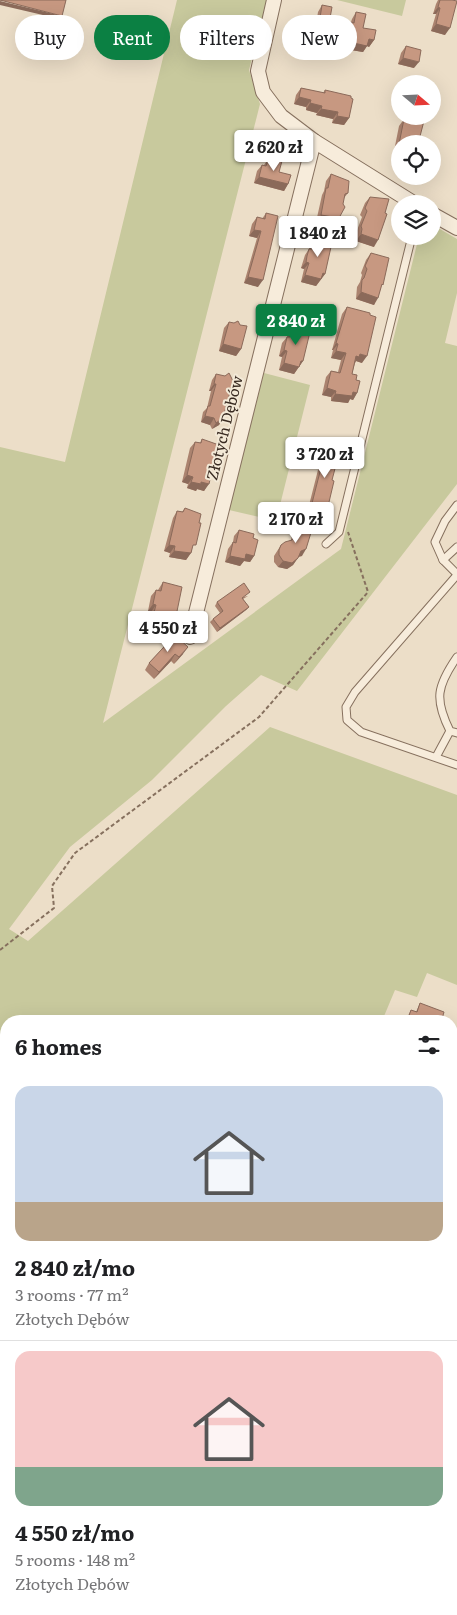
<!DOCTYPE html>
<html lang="en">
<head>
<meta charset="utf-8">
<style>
	:root { --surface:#fff; --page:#f2f2f2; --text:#202124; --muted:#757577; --line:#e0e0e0; --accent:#0b8043 }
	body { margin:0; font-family:Literata,serif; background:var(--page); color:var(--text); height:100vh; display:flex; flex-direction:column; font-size:19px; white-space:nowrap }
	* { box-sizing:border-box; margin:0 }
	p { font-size:16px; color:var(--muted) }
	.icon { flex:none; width:28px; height:28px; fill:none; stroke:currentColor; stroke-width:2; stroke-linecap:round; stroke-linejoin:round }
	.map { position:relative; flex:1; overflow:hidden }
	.drawer { position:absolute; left:0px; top:1015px; width:458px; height:600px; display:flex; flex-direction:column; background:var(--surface); border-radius:20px 20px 0 0; box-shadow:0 5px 20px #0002 }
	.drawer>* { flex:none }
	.hud { position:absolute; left:15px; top:15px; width:428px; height:45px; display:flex; gap:10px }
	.needle { width:32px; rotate:109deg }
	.buttons { position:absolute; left:391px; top:75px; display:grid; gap:10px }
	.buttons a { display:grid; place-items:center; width:50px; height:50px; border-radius:50%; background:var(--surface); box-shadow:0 5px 20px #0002; font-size:25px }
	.price { position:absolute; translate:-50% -42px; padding:0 11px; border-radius:5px; background:#fff; color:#222; font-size:16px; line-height:32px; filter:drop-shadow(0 1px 2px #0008) }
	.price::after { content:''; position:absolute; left:50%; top:30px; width:15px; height:11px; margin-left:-8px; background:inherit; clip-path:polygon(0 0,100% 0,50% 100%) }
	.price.current { background:var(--accent); color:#fff }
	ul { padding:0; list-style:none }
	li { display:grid; align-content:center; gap:10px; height:265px; padding:0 15px }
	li+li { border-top:1px solid var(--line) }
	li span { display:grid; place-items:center; height:155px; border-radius:15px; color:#555 }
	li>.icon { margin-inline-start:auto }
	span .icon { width:90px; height:90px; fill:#fffc; stroke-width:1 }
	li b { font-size:21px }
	h2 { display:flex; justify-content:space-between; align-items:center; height:60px; padding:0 15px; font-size:21px }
	.tag { padding:0 18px; border-radius:22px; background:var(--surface); box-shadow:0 5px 20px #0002; font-size:18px; line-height:45px }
	.tag.current { background:var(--accent); color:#fff }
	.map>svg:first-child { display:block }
</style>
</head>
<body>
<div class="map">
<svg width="457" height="1615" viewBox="0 0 457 1615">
	<rect width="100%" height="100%" fill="#ecdec8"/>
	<g fill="#c8c99d">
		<path d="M177 0H267L249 70 260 104 103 723 341 549 419 236H432L433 225 457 239V293L445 343 457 346V484L297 691 261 675 226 706 152 780 70 847 9 929 28 941 270 727 457 795V985L427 973 417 997 395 990 382 1021H6V1328L0 1326V447L65 462Z"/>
		<path d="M337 0H406L402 16Z"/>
		<path d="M264 373 310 385 276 521 229 510Z"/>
		<path d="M451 1042 457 1044V1098L451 1114Z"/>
		<path d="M451 1472 457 1474V1615H191L190 1609H451Z"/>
	</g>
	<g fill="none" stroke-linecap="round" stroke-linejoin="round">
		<defs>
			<g id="lane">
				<path d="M326 544 339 532 412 236"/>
				<path d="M457 547 443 560 457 574"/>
				<path d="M443 560 435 542 445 521 457 505"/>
				<path d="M457 575 355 692 346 707 347 720 361 732 457 765"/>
				<path d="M457 657C437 686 434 699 450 731L457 733"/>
				<path d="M436 757 450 731"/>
				<path d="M0 1600 6 1602"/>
				<path d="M33 1609 57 1615"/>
			</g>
			<g id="street">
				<path d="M274 0 258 71 263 92 281 116 314 141 415 204"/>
				<path d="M432 214 457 228"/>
				<path d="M190 637 314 141"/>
				<path d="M0 1337 6 1336"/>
				<path d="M0 1456 6 1434"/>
				<path d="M451 1463 457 1465"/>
				<path d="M175 1609 176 1615"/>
			</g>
		</defs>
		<use href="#lane" stroke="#86705e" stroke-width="9"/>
		<use href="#street" stroke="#86705e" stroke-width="16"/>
		<path stroke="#86705e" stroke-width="2" stroke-dasharray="4 2.5" stroke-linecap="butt" d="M0 950 54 908 52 886 75 853 259 717 368 592 348 532"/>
		<use href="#lane" stroke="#f7ecdb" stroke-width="7"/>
		<use href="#street" stroke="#f7ecdb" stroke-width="14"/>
	</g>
	<g fill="#ab836f">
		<path d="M438 0H452L445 35 431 31 436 14H433L436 4Z"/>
		<path d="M322 5 330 18 351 22 352 19 356 12 363 28 374 40 369 47 367 46 363 52 345 49 344 50 304 40 305 33 300 32 302 22 307 16 317 18 318 12Z"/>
		<path d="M406 46 414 68 398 64 401 53Z"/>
		<path d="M301 88 323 93 325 90 349 118 344 125 332 123 333 119 316 115 317 113 306 110V107L294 104 296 95Z"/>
		<path d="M408 116H422L400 144V163L392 161 399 126 404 119H406Z"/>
		<path d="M269 158 288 184 284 191 254 183 257 171 262 165H264Z"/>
		<path d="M331 174 348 193 344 198 335 224 316 222 322 195 324 191 326 181Z"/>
		<path d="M370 197 374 247 356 241 357 236 356 233 362 217 360 215 365 203Z"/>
		<path d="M266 213 258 287 244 283 257 238 249 236 252 224 257 217 262 219Z"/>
		<path d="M315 237 329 247 325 274 316 286 301 282 304 269 301 268 305 255 309 249 311 244Z"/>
		<path d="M371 253 381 288 374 305 356 299 357 287 360 282 362 275 361 273 366 260Z"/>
		<path d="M347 307 362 363 356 361 355 363 352 374 356 380 357 393 353 400 350 399 348 403 331 401V397L322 395 326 377 331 371 338 372 341 360 331 358 333 350H332L342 314Z"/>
		<path d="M229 322 241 349 236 356 219 351 224 328Z"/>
		<path d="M293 325 307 335 303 361 294 374 279 370 282 357 279 356 282 343 287 337 289 332Z"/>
		<path d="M216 374 223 418 219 425 212 429 210 425 201 422 203 412 207 408 211 391H209L212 380Z"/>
		<path d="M202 439 209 482 204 491 197 489 196 491 187 488 188 484 182 482 190 448 195 442 200 443Z"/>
		<path d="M321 441 332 480 325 519 321 525 305 521 319 466 313 464 317 447Z"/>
		<path d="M185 508 192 551 186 560 169 557 170 553 164 551 173 518 177 511 182 512Z"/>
		<path d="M296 528 302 556 298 557 293 565 287 569 278 567 274 562V556L281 545 291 540 292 535Z"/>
		<path d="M239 530 253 538 254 556 250 562 244 561 240 566 225 562 228 549 233 542 234 536Z"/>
		<path d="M163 582 170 628 149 622 151 612 148 611 151 596 156 590H158Z"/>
		<path d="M248 596 243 599 249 607 246 610 217 632 210 622 213 619 220 613 215 606 217 602Z"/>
		<path d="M175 635 183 654 174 664 171 661 154 679 145 670 149 663Z"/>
		<path d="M420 1003 442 1019 448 1021H406L409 1014 411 1010 416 1012Z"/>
		<path d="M4 1494H6V1514L0 1512V1499Z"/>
		<path d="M54 1609H132L148 1613 150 1609H166L170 1615H68L62 1614 59 1610Z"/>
	</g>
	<g fill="#8b6a5a">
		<path d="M0 1 62 16 60 19 0 5Z"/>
		<path d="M438 7 440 8 436 14H433Z"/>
		<path d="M436 24 450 28 445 35 431 31Z"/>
		<path d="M304 25 310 26 305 33 300 32Z"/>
		<path d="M308 33 349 42 369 39 374 40 369 47 367 46 363 52 345 49 344 50 304 40Z"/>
		<path d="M403 58 419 62 414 68 398 64Z"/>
		<path d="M299 97 311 100 306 107 294 104Z"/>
		<path d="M310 103 322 106 317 113 306 110Z"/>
		<path d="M321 109 338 112 333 119 316 115Z"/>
		<path d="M337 116 349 118 344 125 332 123Z"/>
		<path d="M397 154 400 155V163L392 161Z"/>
		<path d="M259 177 288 184 284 191 254 183Z"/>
		<path d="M321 215 339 218 335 224 316 222Z"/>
		<path d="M254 230 261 231 257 238 249 236Z"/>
		<path d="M361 234 378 240 374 247 356 241Z"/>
		<path d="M306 262 309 263 304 269 301 268Z"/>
		<path d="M323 273 325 274 316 286 301 282 305 275Z"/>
		<path d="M248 277 263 280 258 287 244 283Z"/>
		<path d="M361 292 378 298 374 305 356 299Z"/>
		<path d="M336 343 338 344 333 350H332Z"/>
		<path d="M223 344 241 349 236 356 219 351Z"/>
		<path d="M284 350 287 351 282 357 279 356Z"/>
		<path d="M336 351 346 353 341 360 331 358Z"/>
		<path d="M360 354 367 356 362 363 356 361 355 363 356 356Z"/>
		<path d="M301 361H303L294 374 279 370 284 363Z"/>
		<path d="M214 384H216L211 391H209Z"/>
		<path d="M327 388 336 391 331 397 322 395Z"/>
		<path d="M353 392 357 393 353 400 350 399 348 403 331 401 335 394Z"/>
		<path d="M205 416 214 418 210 425 201 422Z"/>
		<path d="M223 418 219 425 212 429 216 423Z"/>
		<path d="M317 459 323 460 319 466 313 464Z"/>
		<path d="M187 475 193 477 188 484 182 482Z"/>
		<path d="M191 482H201L209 484 204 491 197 489 196 491 187 488Z"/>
		<path d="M309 515 325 519 321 525 305 521Z"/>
		<path d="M169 545 175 546 170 553 164 551Z"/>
		<path d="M306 549 302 556 296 557 301 551Z"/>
		<path d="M174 551 191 553 186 560 169 557Z"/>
		<path d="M246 554 254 556 250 562 244 561 240 566 225 562 230 556Z"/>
		<path d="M298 558 293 565 287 569 278 567 283 561Z"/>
		<path d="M153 604 156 605 151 612 148 611Z"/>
		<path d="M249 607 246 610 217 632 220 628Z"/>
		<path d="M153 616 175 621 170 628 149 622Z"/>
		<path d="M188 647 183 654 174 664 179 657Z"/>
		<path d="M175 654 171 661 154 679 159 672Z"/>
		<path d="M456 1255H457V1260L454 1258Z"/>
		<path d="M451 1333 457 1335V1340L451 1338Z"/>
		<path d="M451 1413 457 1415V1419L451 1417Z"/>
		<path d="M4 1505 6 1506V1514L0 1512V1508Z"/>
		<path d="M4 1538 6 1539V1547L0 1545V1539Z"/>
		<path d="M2 1578 6 1579V1587L0 1585V1579Z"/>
		<path d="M66 1609H73L99 1615H68L62 1614Z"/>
	</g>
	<g fill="#c79881" stroke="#8b6a5a">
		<path d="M0 0H66L62 16Z"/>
		<path d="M440 0H452L457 1 450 28 436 24 440 8 438 7Z"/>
		<path d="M322 5 332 7 330 18 354 23 356 12 366 14 363 28 376 30 374 40 369 39 367 46 349 42V44L308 33 310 26 304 25 307 16 320 18Z"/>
		<path d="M406 46 421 50 419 62 403 58Z"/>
		<path d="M301 88 325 93V90L351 96V98L353 99 349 118 337 116 338 112 321 109 322 106 310 103 311 100 299 97Z"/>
		<path d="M409 116 425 117 418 144H400V155L397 154 404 119 408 120Z"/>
		<path d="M269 158 282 161 279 172 291 175 288 184 259 177 262 165 266 166Z"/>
		<path d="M331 174 349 181 348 193 345 194 343 204 345 207 339 218 321 215 326 188H328Z"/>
		<path d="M370 197 389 199 385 213 387 214 378 240 361 234 362 229 361 226 367 211 365 208Z"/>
		<path d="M266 213 278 216 263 280 248 277 261 231 254 230 257 217 265 219Z"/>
		<path d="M315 237 331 241 329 247H331L325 274 323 273 321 279 305 275 309 263 306 262 307 256 309 249H312Z"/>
		<path d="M371 253 389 258 383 285 382 284 378 298 361 292 362 280 364 278 367 269 365 266Z"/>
		<path d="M347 307 370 313V315L376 317 367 356 360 354 359 357 356 356 352 374 357 375 356 380 360 381 357 393 353 392 352 396 335 394 336 391 327 388 331 371 340 373 346 353 336 351 338 344 336 343Z"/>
		<path d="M238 321 240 325 247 326 241 349 223 344 229 322 234 323Z"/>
		<path d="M293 325 309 329 307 335 309 336 303 361H301L299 367 284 363 287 351 284 350 287 337H290Z"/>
		<path d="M229 373 233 381 223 418 216 423 214 418 205 416 208 406H210L216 384H214L216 374 225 376Z"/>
		<path d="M202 439 219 445 216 453 219 454 213 476 211 475 209 484 201 482V484L191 482 193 477 187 475 195 442 201 443Z"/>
		<path d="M321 441 341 446 332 480 334 481 325 519 309 515 323 460 317 459Z"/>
		<path d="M185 508 201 514 199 523H201L196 545H193L191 553 174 551 175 546 169 545 177 511 183 512Z"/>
		<path d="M301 525 313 526 306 549 301 551 298 558 292 563 283 561 279 555V550L281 545 285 542 292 540 296 534V528Z"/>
		<path d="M239 530 254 534 253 538 258 540 254 556 246 554 245 559 230 556 233 542 236 543Z"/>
		<path d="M163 582 182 587 175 621 153 616 156 605 153 604 156 590 161 591Z"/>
		<path d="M244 583 250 592 242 598 249 607 220 628 213 619 223 611 217 602Z"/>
		<path d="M175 635 188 647 179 657 175 654 159 672 149 663Z"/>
		<path d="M420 1003 444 1012 442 1019 448 1021H407L411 1010 417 1012Z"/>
		<path d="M451 1293 457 1295V1335L451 1333Z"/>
		<path d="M0 1357 6 1358V1389L0 1412Z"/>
		<path d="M451 1372 457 1374V1415L451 1413Z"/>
		<path d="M4 1494H6V1506L4 1505 0 1508Z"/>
		<path d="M0 1512 1 1514 6 1516V1539L4 1538 3 1540 0 1539Z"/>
		<path d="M0 1563 6 1565V1579L2 1578 1 1580 0 1579Z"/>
		<path d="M0 1607 23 1613V1615H0Z"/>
		<path d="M73 1609H132L150 1614 152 1609H166L171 1610 170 1615H99Z"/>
		<path d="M52 1612 62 1614V1615H51Z"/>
	</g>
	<g text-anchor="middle" stroke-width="4" stroke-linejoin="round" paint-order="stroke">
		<g font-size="15" fill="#382a21" stroke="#f3e9d7">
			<text transform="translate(225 428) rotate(-76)" y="5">Złotych Dębów</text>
		</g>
	</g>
</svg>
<div class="buttons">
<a><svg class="needle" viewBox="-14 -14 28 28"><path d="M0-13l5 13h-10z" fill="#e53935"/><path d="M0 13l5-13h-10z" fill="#757577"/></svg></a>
<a><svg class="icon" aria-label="locate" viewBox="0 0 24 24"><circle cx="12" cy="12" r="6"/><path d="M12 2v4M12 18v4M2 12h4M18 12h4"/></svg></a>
<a><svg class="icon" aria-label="layers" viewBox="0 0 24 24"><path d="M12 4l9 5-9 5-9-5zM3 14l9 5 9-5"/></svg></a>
</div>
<b class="price" style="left:274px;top:172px">2 620 zł</b>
<b class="price" style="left:318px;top:258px">1 840 zł</b>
<b class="price current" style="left:296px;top:346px">2 840 zł</b>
<b class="price" style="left:325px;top:479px">3 720 zł</b>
<b class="price" style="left:296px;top:544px">2 170 zł</b>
<b class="price" style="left:168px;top:653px">4 550 zł</b>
<div class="hud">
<a class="tag">Buy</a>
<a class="tag current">Rent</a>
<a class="tag">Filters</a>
<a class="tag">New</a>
</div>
<section class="drawer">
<h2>6 homes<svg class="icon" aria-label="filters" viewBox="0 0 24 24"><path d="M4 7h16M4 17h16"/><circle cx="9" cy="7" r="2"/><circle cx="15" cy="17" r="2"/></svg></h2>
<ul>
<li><span style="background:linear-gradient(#c9d6e8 75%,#b9a48a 0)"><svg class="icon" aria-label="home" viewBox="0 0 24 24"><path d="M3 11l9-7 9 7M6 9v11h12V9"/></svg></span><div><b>2 840 zł/mo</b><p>3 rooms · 77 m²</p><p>Złotych Dębów</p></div></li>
<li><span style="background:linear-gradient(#f6c9c9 75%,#7fa58c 0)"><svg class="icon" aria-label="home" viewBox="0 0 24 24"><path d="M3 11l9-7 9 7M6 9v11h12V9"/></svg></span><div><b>4 550 zł/mo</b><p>5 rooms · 148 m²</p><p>Złotych Dębów</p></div></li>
</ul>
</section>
</div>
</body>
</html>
